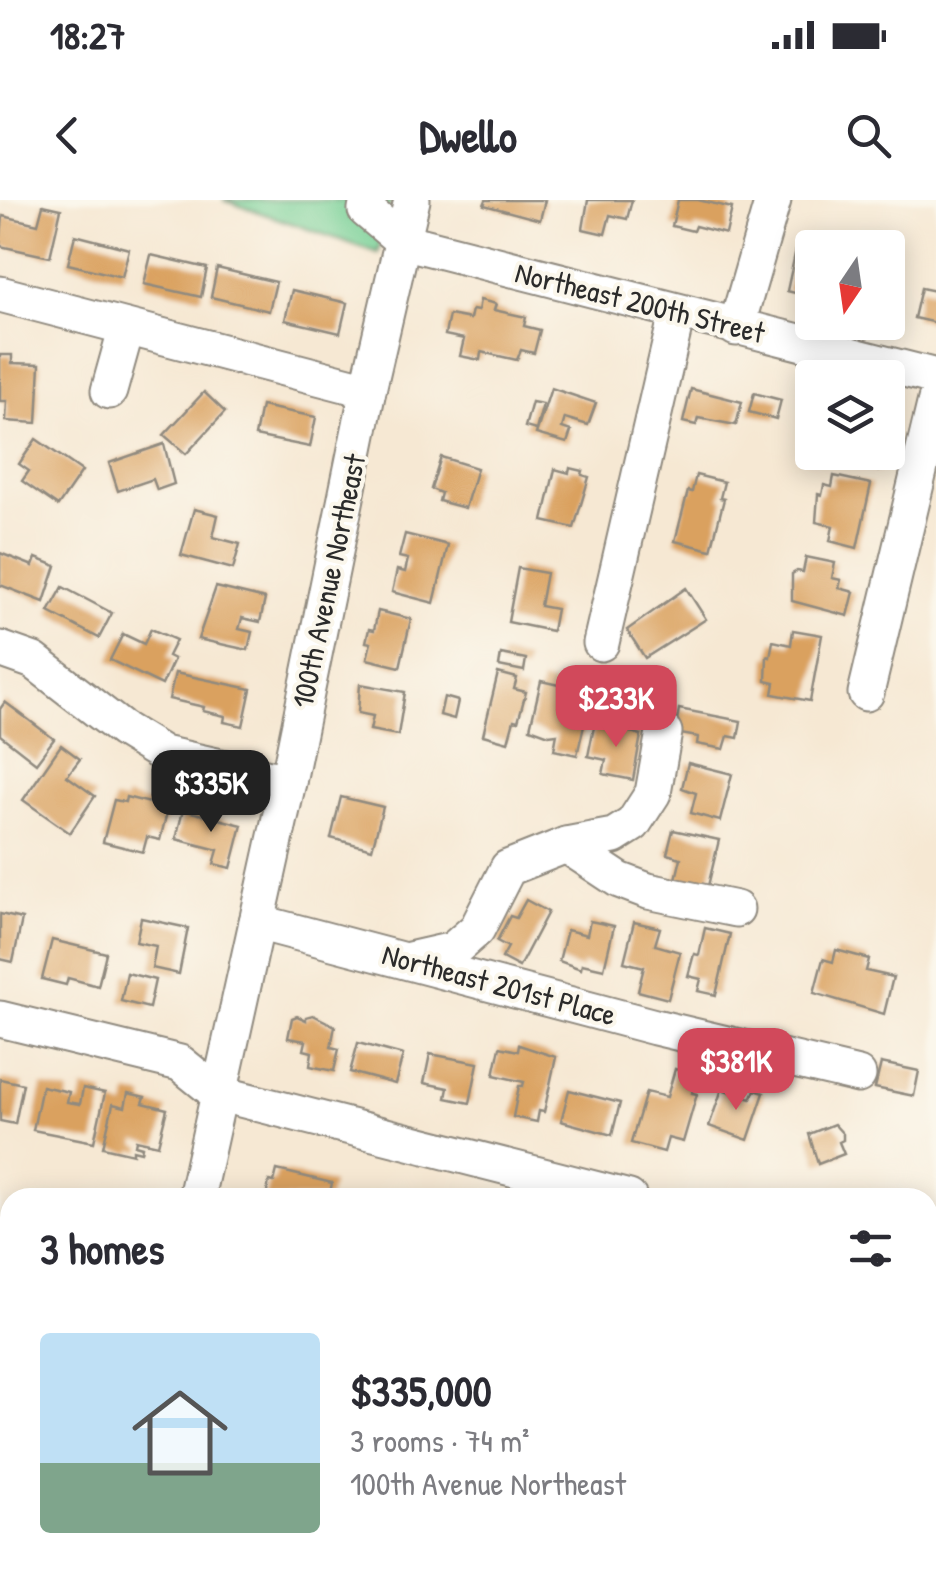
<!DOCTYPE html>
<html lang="en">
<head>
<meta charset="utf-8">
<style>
	:root { --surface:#fff; --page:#f2f2f3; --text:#2b2b33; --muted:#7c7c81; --accent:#d1495b }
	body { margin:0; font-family:"Patrick Hand",sans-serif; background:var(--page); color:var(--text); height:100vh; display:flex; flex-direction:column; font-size:38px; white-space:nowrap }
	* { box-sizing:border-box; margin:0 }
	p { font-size:32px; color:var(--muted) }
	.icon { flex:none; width:55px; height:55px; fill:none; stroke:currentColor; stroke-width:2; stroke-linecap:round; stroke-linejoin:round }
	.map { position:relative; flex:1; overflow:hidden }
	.details { position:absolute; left:0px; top:988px; width:938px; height:392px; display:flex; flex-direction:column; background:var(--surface); border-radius:30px 30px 0 0; box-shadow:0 5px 25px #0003 }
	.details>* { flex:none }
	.needle { width:65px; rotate:193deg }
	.fabs { position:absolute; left:795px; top:30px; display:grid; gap:20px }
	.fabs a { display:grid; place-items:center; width:110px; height:110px; border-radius:10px; background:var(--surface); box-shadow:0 5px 25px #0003; font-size:50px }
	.price { position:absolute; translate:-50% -85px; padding:0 22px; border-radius:20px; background:var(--accent); color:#fff; font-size:32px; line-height:65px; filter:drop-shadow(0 2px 5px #0008) }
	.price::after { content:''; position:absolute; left:50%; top:60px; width:30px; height:22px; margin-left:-15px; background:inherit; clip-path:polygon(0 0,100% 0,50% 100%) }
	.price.selected { background:#222; color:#fff }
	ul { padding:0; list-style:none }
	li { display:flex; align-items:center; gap:30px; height:250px; padding:0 40px }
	li span { display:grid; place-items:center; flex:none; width:280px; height:200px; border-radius:10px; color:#555 }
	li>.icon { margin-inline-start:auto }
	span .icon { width:120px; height:120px; fill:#fffc; stroke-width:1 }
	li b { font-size:42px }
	h2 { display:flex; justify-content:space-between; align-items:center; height:120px; padding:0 40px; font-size:42px }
	.status { display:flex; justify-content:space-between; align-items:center; height:70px; padding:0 50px; background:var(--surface); direction:ltr }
	.status svg { height:28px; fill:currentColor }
	header { display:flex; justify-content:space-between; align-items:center; height:130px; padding:0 40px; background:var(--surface); font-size:45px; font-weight:700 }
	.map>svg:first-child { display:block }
</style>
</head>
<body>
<div class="status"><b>18:27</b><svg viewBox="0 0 49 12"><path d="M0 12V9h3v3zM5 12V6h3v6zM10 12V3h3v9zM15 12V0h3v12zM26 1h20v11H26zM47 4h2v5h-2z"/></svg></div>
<header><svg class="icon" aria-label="back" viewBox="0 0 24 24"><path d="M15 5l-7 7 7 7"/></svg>Dwello<svg class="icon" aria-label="search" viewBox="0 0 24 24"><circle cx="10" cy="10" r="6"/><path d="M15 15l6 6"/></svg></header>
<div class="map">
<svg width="936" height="1379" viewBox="0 0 936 1379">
	<rect width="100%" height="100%" fill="#fbf7ec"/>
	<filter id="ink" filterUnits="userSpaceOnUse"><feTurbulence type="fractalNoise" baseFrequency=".01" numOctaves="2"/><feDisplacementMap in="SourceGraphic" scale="20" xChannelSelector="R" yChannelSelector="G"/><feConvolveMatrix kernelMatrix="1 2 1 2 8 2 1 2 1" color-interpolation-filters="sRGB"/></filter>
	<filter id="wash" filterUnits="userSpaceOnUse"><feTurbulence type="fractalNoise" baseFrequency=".0048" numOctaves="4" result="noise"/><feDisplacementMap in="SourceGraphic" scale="40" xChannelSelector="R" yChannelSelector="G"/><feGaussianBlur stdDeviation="2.25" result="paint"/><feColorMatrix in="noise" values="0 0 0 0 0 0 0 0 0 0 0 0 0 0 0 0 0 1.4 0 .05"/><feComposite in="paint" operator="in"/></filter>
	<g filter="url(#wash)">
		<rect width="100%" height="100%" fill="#f6e8d3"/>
		<path fill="#78d096" stroke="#527e60" stroke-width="2.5" d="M223 0H391L378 53Z"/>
		<path fill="#62b27f" stroke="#466e55" stroke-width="2.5" d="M0 1341 10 1342V1370H120L118 1379H0Z"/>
		<g id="blocks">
			<g fill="#daa15f">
				<path d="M486 0H545L540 20 484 5Z"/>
				<path d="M588 0H632L627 19 610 15 605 34 583 29Z"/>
				<path d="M678 0H698L732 8 726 34 695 26 693 31 672 26Z"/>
				<path d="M43 5 61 9 50 57 0 46 3 16 38 24Z"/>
				<path d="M75 35 129 49 122 77 68 64Z"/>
				<path d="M798 40 824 46 812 48V77L808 96 787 91Z"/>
				<path d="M151 55 207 68 201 97 144 84Z"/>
				<path d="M217 68 276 82 269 111 211 97Z"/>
				<path d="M921 88 936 91V123L914 118Z"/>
				<path d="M292 90 347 103 340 133 285 120Z"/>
				<path d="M480 100 496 104 494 110 526 117 524 126 540 130 534 153 521 150 517 160 481 152 480 160 460 156 464 139 445 135 449 115 470 119 472 110 478 111Z"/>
				<path d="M0 155H12V163L40 164 37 223 6 221 7 201H0Z"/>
				<path d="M551 188 596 203 588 225 565 218 562 228 571 231 567 243 536 234Z"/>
				<path d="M691 189 742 202 736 225 698 218 696 225 683 222Z"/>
				<path d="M204 192 225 212 186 254 164 235Z"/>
				<path d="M754 193 781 200 776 219 749 212Z"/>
				<path d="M532 202 543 204 536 230 525 227Z"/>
				<path d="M261 206 316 217 310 247 255 236Z"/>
				<path d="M36 239 82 271 58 306 22 281 29 271 19 264Z"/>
				<path d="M164 244 174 284 157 290 153 279 118 291 109 263Z"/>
				<path d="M812 252H882L878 271 819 258Z"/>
				<path d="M441 257 477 268 465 308 439 301 441 293 431 289Z"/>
				<path d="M570 268 583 271 582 275 589 277 574 328 543 321 555 269 569 273Z"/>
				<path d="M696 275 724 282 720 298 724 299 711 350 675 341 688 291 692 292Z"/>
				<path d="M834 276 871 284 857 348 830 341 833 326 816 322 818 294 822 295 824 285 832 287Z"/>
				<path d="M194 309 218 315 213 337 240 344 233 369 181 355Z"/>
				<path d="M405 334 448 345 434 403 392 392 397 370 405 372 408 359 399 357Z"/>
				<path d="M0 353 33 366 36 358 56 366 44 402 0 385Z"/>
				<path d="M806 357 835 363 832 378 841 380 839 388 854 392 848 416 792 401V374L797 371 803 372Z"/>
				<path d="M518 368 546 373 540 406 556 409 552 431 508 422Z"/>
				<path d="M63 387 112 413 99 438 49 412Z"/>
				<path d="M216 387 265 399 260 422 242 418 239 429 252 432 248 450 198 439Z"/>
				<path d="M686 388 706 419 645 458 627 430Z"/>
				<path d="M378 411 411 419 400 467 367 459 371 443 366 442 369 429 374 430Z"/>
				<path d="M151 429 176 440 168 456 174 459 162 485 110 460 123 434 144 444Z"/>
				<path d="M793 430 822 435 810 501 773 494 775 483 766 481 767 456 770 457 773 441 791 445Z"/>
				<path d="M501 454 526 459 524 471 499 466Z"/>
				<path d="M175 473 251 489 243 526 224 522 225 516 203 511 204 507 169 499Z"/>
				<path d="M498 473 517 478 514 489 526 492 518 521 514 520 508 542 483 535Z"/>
				<path d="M541 481 572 488 567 512 586 517 577 555 554 550 557 534 549 535 530 528Z"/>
				<path d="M360 484 405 492 398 535 370 530 373 516 358 513Z"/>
				<path d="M444 497 458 501 454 519 440 515Z"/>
				<path d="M5 502 54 539 36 563 0 535V509Z"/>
				<path d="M679 509 741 521 738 538 728 536 724 549 697 544 698 537 675 533Z"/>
				<path d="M595 522 641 535 633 580 603 574 606 560 588 556Z"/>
				<path d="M61 545 80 559 67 576 95 596 70 633 23 600Z"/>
				<path d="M688 563 732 574 720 621 691 613 696 593 682 588Z"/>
				<path d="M156 596 170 600 160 640 147 637 143 652 103 642 114 600 125 602 126 597 154 604Z"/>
				<path d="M341 597 383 607 372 649 331 638Z"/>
				<path d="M183 610 242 625 231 668 214 664 218 650 176 639Z"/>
				<path d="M673 630 719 640 708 686 676 679 681 658 667 654Z"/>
				<path d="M526 700 548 712 519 767 502 758 508 747 497 741 510 716 516 718Z"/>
				<path d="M0 714 22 719 13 762 0 759Z"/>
				<path d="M141 718 188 728 179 774 152 768 156 746 136 742Z"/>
				<path d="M590 721 614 726 604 769 582 764 581 769 559 761 567 730 587 735Z"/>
				<path d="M634 722 660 728 655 745 680 752 668 799 638 791 644 767 624 762Z"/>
				<path d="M705 728 730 734 716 795 698 791 701 779 688 776 694 754 699 755Z"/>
				<path d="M52 740 106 753 98 786 68 778 66 785 42 779Z"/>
				<path d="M836 750 869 759 866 771 893 777 884 814 814 793 823 759 833 762Z"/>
				<path d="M127 773 155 780 149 808 121 801Z"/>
				<path d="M313 815 335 826 331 847 339 849 334 871 310 866 312 852 304 850 306 841 288 838 292 818 297 816 306 820V817Z"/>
				<path d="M358 843 403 855 395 884 350 872Z"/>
				<path d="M519 845 556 857 544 912 539 911 537 922 513 917 519 886H523L524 882 494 875 500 847 518 851Z"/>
				<path d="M430 854 478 863 470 903 446 898 448 888 424 883Z"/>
				<path d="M881 863 919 871 914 896 875 888Z"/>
				<path d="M675 869 696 875 692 893 697 894 683 942 668 938 664 952 631 943 646 892 667 897Z"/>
				<path d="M0 879 23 884 15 924 0 921Z"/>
				<path d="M42 886 69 892 67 902 80 904 83 888 105 893 94 942 33 930Z"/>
				<path d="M722 889 751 899 755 890 764 893 748 940 709 926Z"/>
				<path d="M569 890 620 903 612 935 561 921Z"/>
				<path d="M128 893 145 897 143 903 167 909 158 945 136 940 135 945 142 947 141 952 133 950V954L103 947 113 904 125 907Z"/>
				<path d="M834 924 843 934V940L839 942 844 954 818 964 809 934Z"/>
				<path d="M277 970 332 983 329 998H266L269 981 274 982Z"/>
				<path d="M928 1075 936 1077V1130L928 1128Z"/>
				<path d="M928 1162 936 1164V1198L931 1214 928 1213Z"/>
				<path d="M0 1211 10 1213V1266L4 1265 6 1253 0 1252Z"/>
				<path d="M180 1370H217L215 1379H178Z"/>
				<path d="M481 1370H529L527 1379H494L480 1376Z"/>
				<path d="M543 1370H574L595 1376 594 1379H541Z"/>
			</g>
		</g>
	</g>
	<g filter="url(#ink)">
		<use href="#blocks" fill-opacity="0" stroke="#908a7f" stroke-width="2.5"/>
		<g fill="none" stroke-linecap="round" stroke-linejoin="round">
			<defs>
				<g id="minor">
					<path d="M368 0 366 10 403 41 936 177"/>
					<path d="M0 94 368 190"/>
					<path d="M736 128 773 0"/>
					<path d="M109 191 126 130"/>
					<path d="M601 443 677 114"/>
					<path d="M0 449 34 461 122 529 163 554 288 582"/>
					<path d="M866 493 936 200"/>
					<path d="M566 645 619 680 648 691 736 709"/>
					<path d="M257 722 655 827 858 875"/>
					<path d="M409 760 453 750 477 729 508 668 566 645 614 636 633 624 653 593 664 532"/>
					<path d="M0 819 180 863 217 893 629 998"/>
					<path d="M196 998 288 582 368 190 412 0"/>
					<path d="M0 1137 10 1141"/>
					<path d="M780 1370 813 1379"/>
					<path d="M118 1379 120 1370"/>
				</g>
			</defs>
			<use href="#minor" stroke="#908a7f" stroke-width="39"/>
			<use href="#minor" stroke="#fff" stroke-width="35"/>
		</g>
	</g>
	<g text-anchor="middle" stroke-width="8" stroke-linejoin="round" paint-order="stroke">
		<g font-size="30" fill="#2b2b2b" stroke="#fbf7ec">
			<text transform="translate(640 103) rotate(14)" y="10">Northeast 200th Street</text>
			<text transform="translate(329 381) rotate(-78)" y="10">100th Avenue Northeast</text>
			<text transform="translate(499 785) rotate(15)" y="10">Northeast 201st Place</text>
		</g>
	</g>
</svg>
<div class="fabs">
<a><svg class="needle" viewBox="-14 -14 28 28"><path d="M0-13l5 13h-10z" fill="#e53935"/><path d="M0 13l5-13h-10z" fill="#7c7c81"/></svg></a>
<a><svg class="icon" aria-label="layers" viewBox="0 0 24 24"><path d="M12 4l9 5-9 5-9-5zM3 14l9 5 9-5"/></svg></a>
</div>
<b class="price" style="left:616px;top:550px">$233K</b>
<b class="price selected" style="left:211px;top:635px">$335K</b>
<b class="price" style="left:736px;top:913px">$381K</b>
<section class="details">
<h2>3 homes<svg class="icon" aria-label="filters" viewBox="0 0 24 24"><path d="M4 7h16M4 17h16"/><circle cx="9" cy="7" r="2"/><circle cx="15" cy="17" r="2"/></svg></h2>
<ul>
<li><span style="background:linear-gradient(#bfe0f5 65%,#7fa58c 0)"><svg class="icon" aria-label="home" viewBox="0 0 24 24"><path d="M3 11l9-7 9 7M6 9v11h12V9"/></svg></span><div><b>$335,000</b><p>3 rooms · 74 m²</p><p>100th Avenue Northeast</p></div></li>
</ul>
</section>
</div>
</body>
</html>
